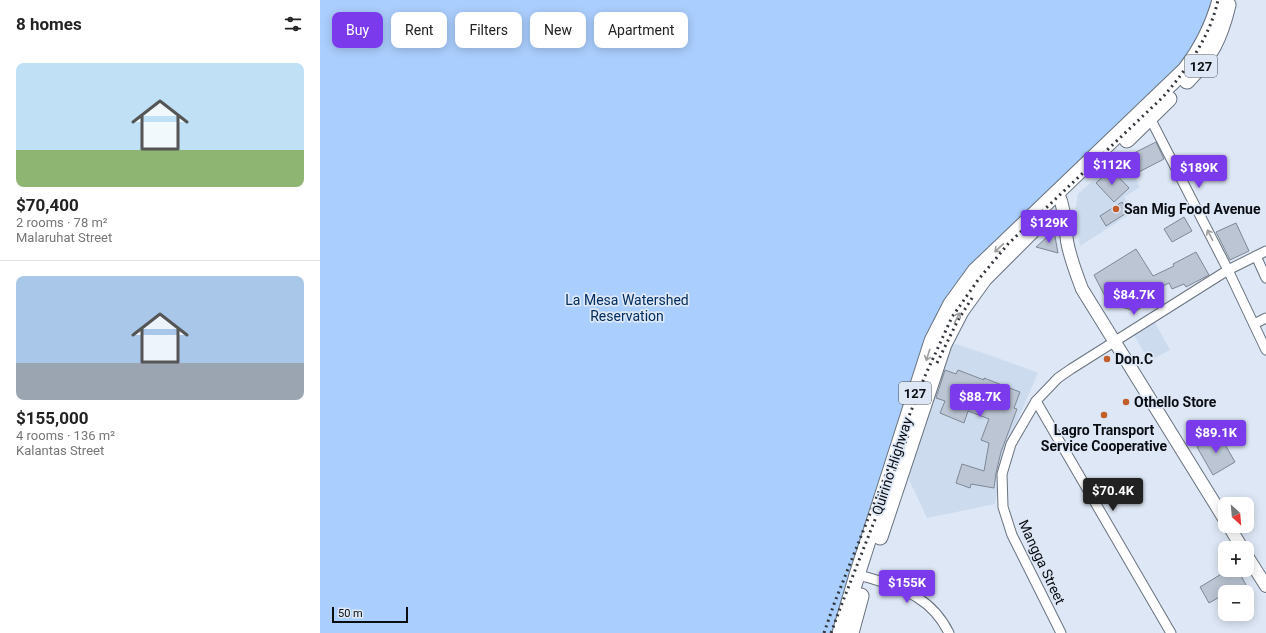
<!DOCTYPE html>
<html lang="en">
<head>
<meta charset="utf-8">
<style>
	:root { --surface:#fff; --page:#f2f2f2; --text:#222; --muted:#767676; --line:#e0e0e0; --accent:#7c3aed }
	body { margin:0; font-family:Roboto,sans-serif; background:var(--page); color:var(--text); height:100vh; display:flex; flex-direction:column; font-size:15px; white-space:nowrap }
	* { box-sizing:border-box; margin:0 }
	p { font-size:13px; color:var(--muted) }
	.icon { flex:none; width:22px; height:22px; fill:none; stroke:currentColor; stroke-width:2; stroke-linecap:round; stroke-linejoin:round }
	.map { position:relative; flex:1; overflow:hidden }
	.side { display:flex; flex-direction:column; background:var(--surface); width:320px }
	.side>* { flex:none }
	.top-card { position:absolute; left:12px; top:12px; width:380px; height:36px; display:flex; gap:8px }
	.needle { width:26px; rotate:154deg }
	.controls { position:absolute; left:898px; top:497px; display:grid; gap:8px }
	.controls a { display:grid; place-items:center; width:36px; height:36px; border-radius:8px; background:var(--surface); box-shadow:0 2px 10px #0003; font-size:20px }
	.scale { position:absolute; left:12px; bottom:10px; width:76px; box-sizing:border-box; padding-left:4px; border:2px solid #0a0d12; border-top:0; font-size:11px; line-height:14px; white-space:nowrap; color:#0a0d12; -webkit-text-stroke:3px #dde7f5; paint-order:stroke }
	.price { position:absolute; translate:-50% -34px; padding:0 9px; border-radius:4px; background:var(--accent); color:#fff; font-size:13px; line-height:26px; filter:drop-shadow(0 1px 2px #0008) }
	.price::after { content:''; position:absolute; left:50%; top:24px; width:12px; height:9px; margin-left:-6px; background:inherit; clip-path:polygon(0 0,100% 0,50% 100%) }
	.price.selected { background:#222; color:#fff }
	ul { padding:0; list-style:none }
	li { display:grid; align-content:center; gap:8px; height:212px; padding:0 16px }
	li+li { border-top:1px solid var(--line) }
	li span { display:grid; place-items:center; height:124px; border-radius:8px; color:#555 }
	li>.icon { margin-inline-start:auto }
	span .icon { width:72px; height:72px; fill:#fffc; stroke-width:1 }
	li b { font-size:17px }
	h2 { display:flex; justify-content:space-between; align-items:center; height:48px; padding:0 16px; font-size:17px }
	.tag { padding:0 14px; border-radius:8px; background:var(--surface); box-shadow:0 2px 10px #0003; font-size:14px; line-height:36px }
	.tag.selected { background:var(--accent); color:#fff }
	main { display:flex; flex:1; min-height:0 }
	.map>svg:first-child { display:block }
</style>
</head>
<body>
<main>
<section class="side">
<h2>8 homes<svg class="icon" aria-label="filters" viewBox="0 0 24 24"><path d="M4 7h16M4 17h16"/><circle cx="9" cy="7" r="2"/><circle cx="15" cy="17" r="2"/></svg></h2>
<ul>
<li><span style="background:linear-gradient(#bfe0f5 70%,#8fb573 0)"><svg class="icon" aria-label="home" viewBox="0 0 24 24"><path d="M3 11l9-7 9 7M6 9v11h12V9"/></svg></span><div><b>$70,400</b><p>2 rooms · 78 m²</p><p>Malaruhat Street</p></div></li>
<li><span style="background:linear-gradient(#a9c7e8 70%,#9aa5b1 0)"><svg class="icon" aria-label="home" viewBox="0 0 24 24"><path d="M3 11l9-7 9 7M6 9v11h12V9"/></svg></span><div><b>$155,000</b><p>4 rooms · 136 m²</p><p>Kalantas Street</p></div></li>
</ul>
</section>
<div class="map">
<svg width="946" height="633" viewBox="0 0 946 633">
	<rect width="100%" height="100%" fill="#dde7f5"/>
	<g fill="#ccdbee">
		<path d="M803 154 820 187 804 197 813 212 760 246 755 213 758 194Z"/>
		<path d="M834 321 850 350 829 361 813 333Z"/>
		<path d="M630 342 672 356 718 373 685 448 675 504 607 518 586 473Z"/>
	</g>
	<path fill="#aacefd" d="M0 0H905L891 40 660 276 619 342 526 633H0Z"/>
	<g fill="#bbc5d3" stroke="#7f8895">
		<path d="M836 142 844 159 815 174 806 157Z"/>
		<path d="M791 169 809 188 794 202 776 183Z"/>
		<path d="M802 202 808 212 786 226 780 216Z"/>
		<path d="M864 217 872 231 852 242 844 229Z"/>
		<path d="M916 223 929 251 910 260 896 232Z"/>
		<path d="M734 231 738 253 716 247Z"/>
		<path d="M816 249 833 276 854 266 853 264 876 252 889 275 866 287 864 284 852 289 849 283 833 291 837 297 816 311 789 304 774 275Z"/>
		<path d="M625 370 636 374 638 370 664 380V378L700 392 694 408 697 409 681 452 676 473 674 488 651 484 650 488 636 483 642 464 664 471 669 443 661 440 669 419 648 411 644 423 620 413 625 401 616 398Z"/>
		<path d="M899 434 915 462 893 475 877 447Z"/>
		<path d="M908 570H918L926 585 913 592H905V594L889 603 880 587Z"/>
	</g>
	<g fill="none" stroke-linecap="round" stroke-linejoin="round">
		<defs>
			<g id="minor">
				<path d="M827 114 830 118 908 270 946 350"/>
				<path d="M936 256 946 278"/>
				<path d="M934 324 946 318"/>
				<path d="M716 401 851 633"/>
				<path d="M537 575C553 578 569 584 584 591 589 593 594 595 598 598 611 606 622 619 629 633"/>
				<path d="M741 633 692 535 683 507 682 474 691 444 716 401 738 378 751 369 908 270 946 251"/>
			</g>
			<g id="tertiary">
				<path d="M738 193C745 208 745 225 747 241 750 258 756 273 762 289L905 520"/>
				<path d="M909 526 922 548"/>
				<path d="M927 556 946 586"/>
			</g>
			<g id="primary">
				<path d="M867 81C891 56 900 38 908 5"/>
				<path d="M807 140 849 99"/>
				<path d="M560 537 624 344 641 311 664 279 719 224"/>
				<path d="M520 633 537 575 612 341 631 304 655 271 865 70C882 48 893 26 900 0"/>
				<path d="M531 633 541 596"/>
			</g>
		</defs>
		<use href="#minor" stroke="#69737f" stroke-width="11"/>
		<use href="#tertiary" stroke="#69737f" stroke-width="14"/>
		<use href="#primary" stroke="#69737f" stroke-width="17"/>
		<use href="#minor" stroke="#fff" stroke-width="9"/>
		<use href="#tertiary" stroke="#fff" stroke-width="12"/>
		<use href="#primary" stroke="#fff" stroke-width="15"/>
		<g stroke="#31353c" stroke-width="3" stroke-dasharray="2 4" stroke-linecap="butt">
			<path d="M617 363 638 320 654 295"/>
			<path d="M504 633 514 604 605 376 632 317 658 280 688 244 843 97C867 69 890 37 898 0"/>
			<path d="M511 633 521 606 589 433"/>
		</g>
	</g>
	<defs><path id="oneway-shaft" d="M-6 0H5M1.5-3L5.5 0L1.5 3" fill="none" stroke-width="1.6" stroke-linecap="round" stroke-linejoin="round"/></defs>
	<g stroke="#9d9ea0">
		<use href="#oneway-shaft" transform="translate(890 235) rotate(-117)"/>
		<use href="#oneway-shaft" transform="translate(679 248) rotate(137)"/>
		<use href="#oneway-shaft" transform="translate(637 318) rotate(-63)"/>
		<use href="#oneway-shaft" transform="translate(608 355) rotate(108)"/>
	</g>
	<g fill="#c35e2a" stroke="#dde7f5" stroke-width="1.5">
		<circle cx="796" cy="209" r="4"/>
		<circle cx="787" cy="359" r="4"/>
		<circle cx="806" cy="402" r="4"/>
		<circle cx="784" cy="415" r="4"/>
	</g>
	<g text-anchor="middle" stroke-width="3.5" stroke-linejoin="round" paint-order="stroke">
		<g fill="#dde7f5" stroke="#494e56" stroke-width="1">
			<rect x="865" y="55" width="32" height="22" rx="3"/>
			<rect x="579" y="382" width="32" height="22" rx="3"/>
		</g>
		<g font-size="13" font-weight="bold" fill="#0a0d12">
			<text x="881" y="71">127</text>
			<text x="595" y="398">127</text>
		</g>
		<g font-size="14" font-weight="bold" fill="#0a0d12" stroke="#dde7f5" text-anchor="start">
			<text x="804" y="214">San Mig Food Avenue</text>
			<text x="795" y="364">Don.C</text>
			<text x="814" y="407">Othello Store</text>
			<text x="784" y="435" text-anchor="middle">Lagro Transport<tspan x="784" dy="16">Service Cooperative</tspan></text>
		</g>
		<g font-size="14" fill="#012e60" stroke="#dde7f5">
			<text x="307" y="305">La Mesa Watershed<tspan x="307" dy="16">Reservation</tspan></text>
		</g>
		<g font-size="14" fill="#0a0d12" stroke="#dde7f5">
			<text transform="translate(572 466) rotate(-72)" y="5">Quirino Highway</text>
			<text transform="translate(722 562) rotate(65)" y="5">Mangga Street</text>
		</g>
	</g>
</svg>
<div class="controls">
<a><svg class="needle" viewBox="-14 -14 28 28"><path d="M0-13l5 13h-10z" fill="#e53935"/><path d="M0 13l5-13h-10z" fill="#767676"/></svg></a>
<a>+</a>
<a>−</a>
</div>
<div class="scale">50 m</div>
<b class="price" style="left:792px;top:186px">$112K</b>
<b class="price" style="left:879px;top:189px">$189K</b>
<b class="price" style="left:729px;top:244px">$129K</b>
<b class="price" style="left:814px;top:316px">$84.7K</b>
<b class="price" style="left:660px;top:418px">$88.7K</b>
<b class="price" style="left:896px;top:454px">$89.1K</b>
<b class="price selected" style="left:793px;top:512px">$70.4K</b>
<b class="price" style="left:587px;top:604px">$155K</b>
<div class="top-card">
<a class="tag selected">Buy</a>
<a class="tag">Rent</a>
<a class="tag">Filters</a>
<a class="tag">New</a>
<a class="tag">Apartment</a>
</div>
</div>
</main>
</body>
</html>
